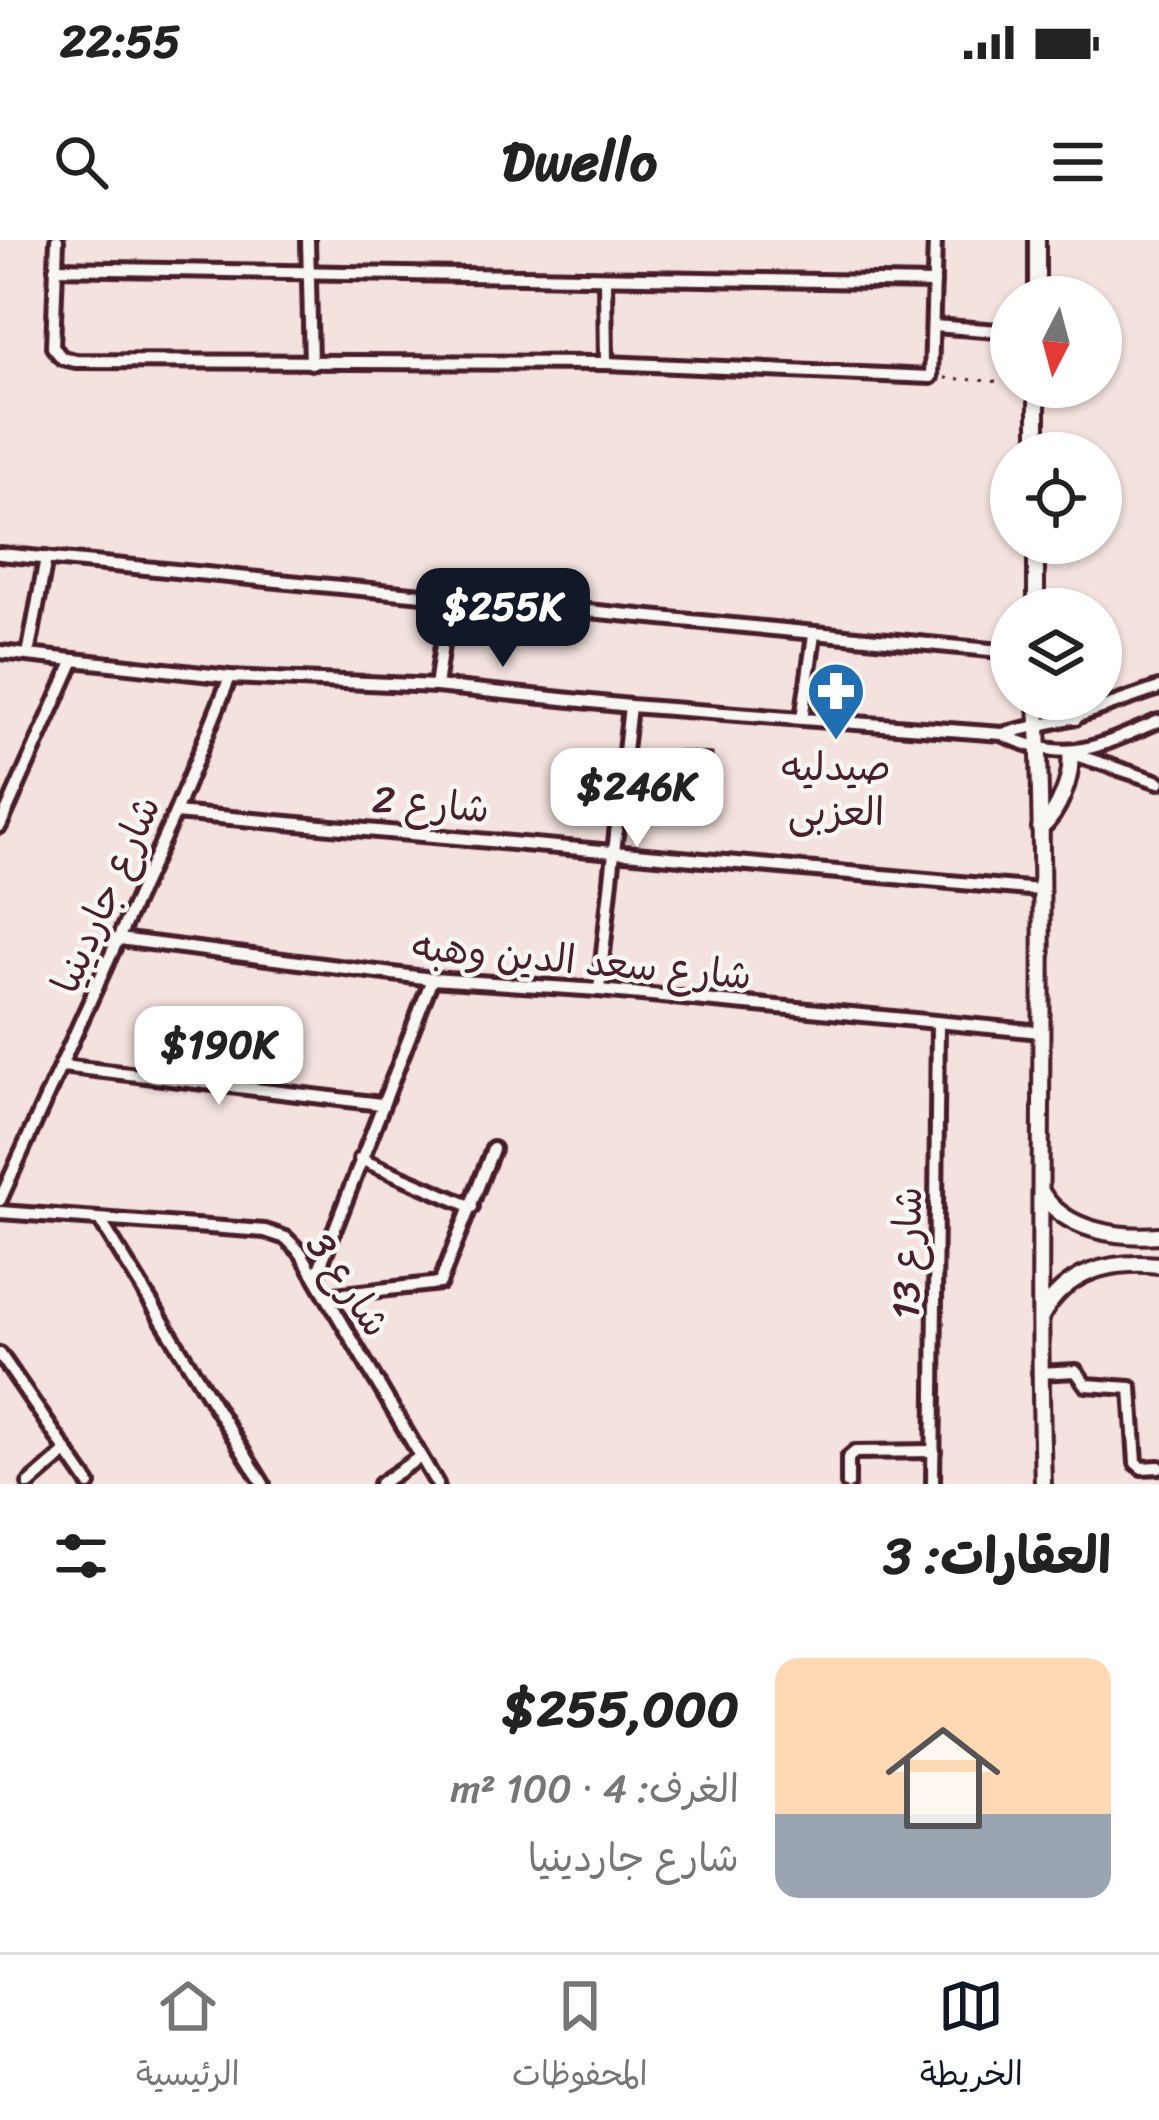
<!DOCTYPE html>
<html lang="ar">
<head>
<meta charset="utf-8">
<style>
	:root { --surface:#fff; --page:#f2f2f2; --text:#222; --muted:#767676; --line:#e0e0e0; --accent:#111827 }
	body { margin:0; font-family:Sriracha,"Playpen Sans Arabic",sans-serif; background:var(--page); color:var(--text); direction:rtl; height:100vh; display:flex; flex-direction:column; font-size:45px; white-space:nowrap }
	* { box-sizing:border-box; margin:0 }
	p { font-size:39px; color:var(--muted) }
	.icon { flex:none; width:66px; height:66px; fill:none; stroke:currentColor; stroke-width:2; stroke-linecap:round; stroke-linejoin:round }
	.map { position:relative; height:1244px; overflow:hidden; direction:ltr }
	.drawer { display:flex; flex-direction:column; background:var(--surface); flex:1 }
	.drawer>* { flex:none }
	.needle { width:78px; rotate:186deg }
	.fabs { position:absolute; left:990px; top:36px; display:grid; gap:24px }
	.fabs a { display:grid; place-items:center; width:132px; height:132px; border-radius:50%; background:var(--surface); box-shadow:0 3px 9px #0004; font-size:60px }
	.price { position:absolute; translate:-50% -102px; padding:0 27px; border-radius:24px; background:#fff; color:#222; font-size:39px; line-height:78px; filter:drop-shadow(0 3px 6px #0008) }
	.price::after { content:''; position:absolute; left:50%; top:72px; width:36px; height:27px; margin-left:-18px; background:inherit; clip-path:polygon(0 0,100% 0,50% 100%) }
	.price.active { background:var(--accent); color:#fff }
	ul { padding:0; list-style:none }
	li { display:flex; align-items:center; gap:36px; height:300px; padding:0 48px }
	li span { display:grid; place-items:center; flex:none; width:336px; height:240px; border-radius:24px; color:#555 }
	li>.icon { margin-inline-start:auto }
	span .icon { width:144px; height:144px; fill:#fffc; stroke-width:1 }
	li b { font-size:51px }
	h2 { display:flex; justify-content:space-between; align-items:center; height:144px; padding:0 48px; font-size:51px }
	.status { display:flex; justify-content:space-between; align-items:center; height:84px; padding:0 60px; background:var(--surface); direction:ltr }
	.status svg { height:33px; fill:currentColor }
	header { display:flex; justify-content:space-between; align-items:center; height:156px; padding:0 48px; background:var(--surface); font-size:54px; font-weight:800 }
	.menu { display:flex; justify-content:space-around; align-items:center; height:168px; border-top:3px solid var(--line); background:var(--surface); font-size:33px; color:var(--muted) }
	.menu a { display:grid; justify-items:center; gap:6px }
	.menu .active { color:var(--accent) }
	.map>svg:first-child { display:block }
</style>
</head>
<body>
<div class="status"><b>22:55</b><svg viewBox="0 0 49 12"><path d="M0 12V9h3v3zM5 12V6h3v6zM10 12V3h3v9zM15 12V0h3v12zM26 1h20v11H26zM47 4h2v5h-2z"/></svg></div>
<header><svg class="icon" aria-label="menu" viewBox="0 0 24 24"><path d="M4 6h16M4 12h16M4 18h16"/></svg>Dwello<svg class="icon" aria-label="search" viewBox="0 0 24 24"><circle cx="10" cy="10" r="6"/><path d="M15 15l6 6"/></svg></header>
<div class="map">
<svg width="1159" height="1244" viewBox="0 0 1159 1244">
	<defs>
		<pattern id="building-cross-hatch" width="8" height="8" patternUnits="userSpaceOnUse" patternTransform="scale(3)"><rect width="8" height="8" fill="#edb2ab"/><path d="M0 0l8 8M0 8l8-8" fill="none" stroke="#c2908b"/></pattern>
	</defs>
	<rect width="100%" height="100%" fill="#f3e2dd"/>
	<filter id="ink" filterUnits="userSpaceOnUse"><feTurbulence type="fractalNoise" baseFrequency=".00833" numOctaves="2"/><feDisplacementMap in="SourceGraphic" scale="24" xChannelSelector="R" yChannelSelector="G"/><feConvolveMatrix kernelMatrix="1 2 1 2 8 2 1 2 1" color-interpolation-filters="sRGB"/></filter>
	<g filter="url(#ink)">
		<path fill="url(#building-cross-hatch)" stroke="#4a1f2b" stroke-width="3" d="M680 511 712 514V554L676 550Z"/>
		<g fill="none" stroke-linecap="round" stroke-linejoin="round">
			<defs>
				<g id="minor">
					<path d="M57 0 53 107 62 118 76 121 606 123 931 137 935 0"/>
					<path d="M308 0 311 123"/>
					<path d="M55 28 934 43"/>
					<path d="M605 39 606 123"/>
					<path d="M934 86 1011 92"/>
					<path d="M0 314 1011 412"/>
					<path d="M0 412 230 437 436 446 630 466 1002 494 1075 477 1159 448"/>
					<path d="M28 415 46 318"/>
					<path d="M436 446 449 357"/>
					<path d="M802 479 814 395"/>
					<path d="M1002 494C1069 526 1096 507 1159 481"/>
					<path d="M1073 514 1159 542"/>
					<path d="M175 573 1040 650"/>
					<path d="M0 586 74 420"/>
					<path d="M119 699 432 739 599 750 1041 792"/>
					<path d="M599 750 630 466"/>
					<path d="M62 826 381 864"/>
					<path d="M360 919 472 967"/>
					<path d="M0 960 175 573 230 437"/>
					<path d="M0 972 265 991 286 998 301 1013 437 1244"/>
					<path d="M100 980 263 1244"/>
					<path d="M316 1037 432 739"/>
					<path d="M327 1056 440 1043 493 909"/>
					<path d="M0 1114 89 1244"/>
					<path d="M1039 1133 1076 1131 1086 1145 1131 1148 1136 1223 1142 1228 1159 1227"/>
					<path d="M29 1244 67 1211"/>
					<path d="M380 1244 420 1217"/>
					<path d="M848 1244V1218L855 1212 934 1211"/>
					<path d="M933 1244 938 783"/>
				</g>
				<g id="tertiary">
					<path d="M1037 57V0"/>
					<path d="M1037 213V147"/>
					<path d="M1036 369V303"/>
					<path d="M1037 459C1048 720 1035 982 1043 1244"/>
					<path d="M1060 459 1075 477"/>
					<path d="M1040 589C1059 573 1073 537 1070 513"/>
					<path d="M1042 953C1065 991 1118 998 1159 995"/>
					<path d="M1041 1077C1065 1031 1111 1020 1159 1025"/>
				</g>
			</defs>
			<use href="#minor" stroke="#4a1f2b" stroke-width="20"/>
			<use href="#tertiary" stroke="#4a1f2b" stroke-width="22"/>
			<path stroke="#4a1f2b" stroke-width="3" stroke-dasharray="3 9" stroke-linecap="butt" d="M945 138 1005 142"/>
			<use href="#minor" stroke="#f6f6f2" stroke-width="10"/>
			<use href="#tertiary" stroke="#f6f6f2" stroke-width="14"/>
		</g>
	</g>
	<defs>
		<symbol id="pharmacy-pin" viewBox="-11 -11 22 30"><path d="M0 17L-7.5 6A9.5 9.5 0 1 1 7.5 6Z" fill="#1f6fb2" stroke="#f6f6f2"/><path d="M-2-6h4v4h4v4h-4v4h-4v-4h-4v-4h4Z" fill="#fff"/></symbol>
	</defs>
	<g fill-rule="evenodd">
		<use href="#pharmacy-pin" x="803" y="418" width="66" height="90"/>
	</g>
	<g text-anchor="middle" stroke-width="9" stroke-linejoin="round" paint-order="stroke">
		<g font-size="39" fill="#4a1f2b" stroke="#f6f6f2">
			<text x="836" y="540">صيدليه<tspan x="836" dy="45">العزبى</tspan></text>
		</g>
		<g font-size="39" fill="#4a1f2b" stroke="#f6f6f2">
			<text transform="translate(431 563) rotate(5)" y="14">شارع 2</text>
			<text transform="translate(105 654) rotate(-66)" y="14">شارع جاردينيا</text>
			<text transform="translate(582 720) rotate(5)" y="14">شارع سعد الدين وهبه</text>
			<text transform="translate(906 1013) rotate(-89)" y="14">شارع 13</text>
			<text transform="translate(349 1044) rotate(56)" y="14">شارع 3</text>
		</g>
	</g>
</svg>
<div class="fabs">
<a><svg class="needle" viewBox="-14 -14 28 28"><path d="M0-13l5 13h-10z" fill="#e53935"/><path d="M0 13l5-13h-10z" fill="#767676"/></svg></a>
<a><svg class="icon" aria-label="locate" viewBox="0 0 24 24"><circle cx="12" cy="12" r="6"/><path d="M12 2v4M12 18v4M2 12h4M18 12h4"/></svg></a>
<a><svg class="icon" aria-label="layers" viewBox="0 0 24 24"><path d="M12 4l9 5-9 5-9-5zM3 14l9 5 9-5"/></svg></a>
</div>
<b class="price active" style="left:503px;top:430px">$255K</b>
<b class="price" style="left:637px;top:610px">$246K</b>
<b class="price" style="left:219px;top:868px">$190K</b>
</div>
<section class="drawer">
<h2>العقارات: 3<svg class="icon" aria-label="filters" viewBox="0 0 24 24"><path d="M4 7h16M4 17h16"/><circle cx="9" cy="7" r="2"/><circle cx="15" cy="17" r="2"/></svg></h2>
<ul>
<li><span style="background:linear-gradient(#ffd9b3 65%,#9aa5b1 0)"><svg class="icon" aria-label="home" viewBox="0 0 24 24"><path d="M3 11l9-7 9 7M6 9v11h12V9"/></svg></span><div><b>$255,000</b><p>الغرف: 4 · 100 m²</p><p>شارع جاردينيا</p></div></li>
</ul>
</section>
<nav class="menu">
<a class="active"><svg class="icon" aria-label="map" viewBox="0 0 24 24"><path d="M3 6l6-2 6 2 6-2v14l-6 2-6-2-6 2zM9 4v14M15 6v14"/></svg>الخريطة</a>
<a><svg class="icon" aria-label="saved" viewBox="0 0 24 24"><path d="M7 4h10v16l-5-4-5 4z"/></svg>المحفوظات</a>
<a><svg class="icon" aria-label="home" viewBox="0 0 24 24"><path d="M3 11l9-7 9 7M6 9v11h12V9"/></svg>الرئيسية</a>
</nav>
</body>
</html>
